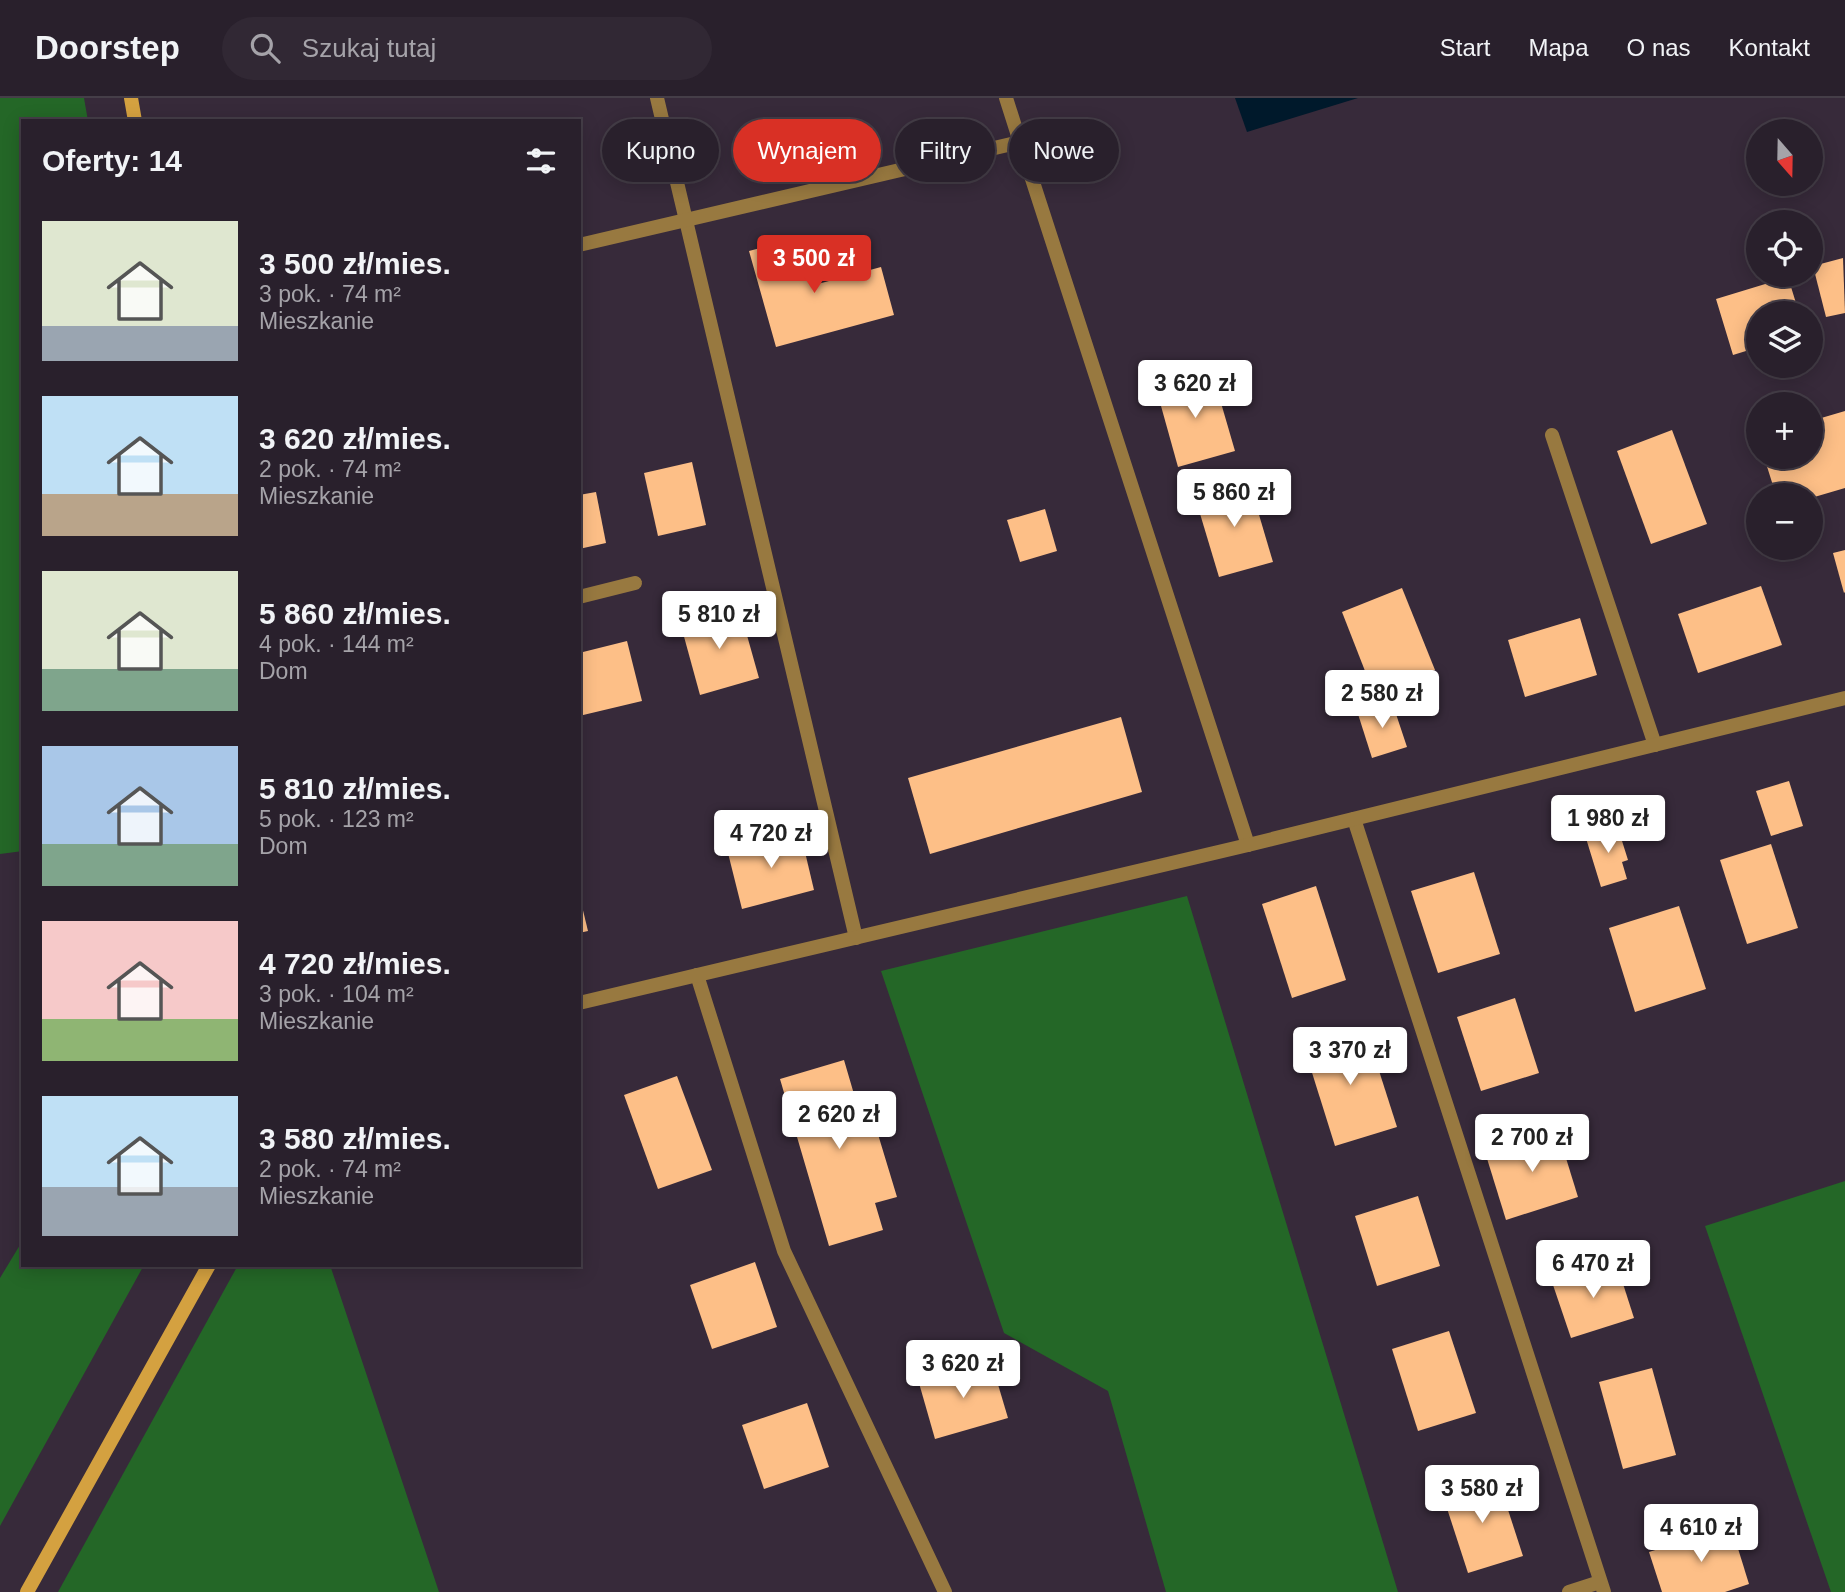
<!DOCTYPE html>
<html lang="pl">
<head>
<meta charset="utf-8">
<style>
	:root { --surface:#29202c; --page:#312834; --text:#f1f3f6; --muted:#a5a3a9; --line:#453e48; --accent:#d93025 }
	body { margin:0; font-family:Helvetica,sans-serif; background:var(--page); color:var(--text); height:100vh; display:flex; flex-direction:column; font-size:26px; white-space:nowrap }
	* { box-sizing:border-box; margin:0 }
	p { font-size:23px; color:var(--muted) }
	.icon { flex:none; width:38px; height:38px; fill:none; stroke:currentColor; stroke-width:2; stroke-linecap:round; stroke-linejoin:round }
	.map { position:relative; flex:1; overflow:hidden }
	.details { position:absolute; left:21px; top:21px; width:560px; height:1148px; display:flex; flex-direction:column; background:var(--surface); border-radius:0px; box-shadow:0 4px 18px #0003,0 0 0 2px var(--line) }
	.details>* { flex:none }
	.banner { position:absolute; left:602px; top:21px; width:665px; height:63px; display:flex; gap:14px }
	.needle { width:46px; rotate:160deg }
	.buttons { position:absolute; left:1746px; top:21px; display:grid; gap:14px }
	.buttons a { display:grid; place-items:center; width:77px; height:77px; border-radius:50%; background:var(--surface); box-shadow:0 4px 18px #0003,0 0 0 2px var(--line); font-size:35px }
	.price { position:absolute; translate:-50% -60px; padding:0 16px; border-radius:7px; background:#fff; color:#222; font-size:23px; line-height:46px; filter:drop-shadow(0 2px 4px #0008) }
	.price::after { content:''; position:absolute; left:50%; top:42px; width:21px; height:16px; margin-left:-10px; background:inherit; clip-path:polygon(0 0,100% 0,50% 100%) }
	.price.current { background:var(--accent); color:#fff }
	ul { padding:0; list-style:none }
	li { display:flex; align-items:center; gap:21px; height:175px; padding:0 21px }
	li span { display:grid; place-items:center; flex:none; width:196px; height:140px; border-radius:0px; color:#555 }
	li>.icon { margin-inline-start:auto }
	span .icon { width:84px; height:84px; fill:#fffc; stroke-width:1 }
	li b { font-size:30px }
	h2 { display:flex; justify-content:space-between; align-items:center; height:84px; padding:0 21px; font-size:30px }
	.chip { padding:0 24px; border-radius:32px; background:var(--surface); box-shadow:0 4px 18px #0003,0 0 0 2px var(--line); font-size:24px; line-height:63px }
	.chip.current { background:var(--accent); color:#fff }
	header { display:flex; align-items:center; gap:42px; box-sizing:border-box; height:98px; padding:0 35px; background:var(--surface); border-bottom:2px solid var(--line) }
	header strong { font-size:33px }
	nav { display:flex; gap:38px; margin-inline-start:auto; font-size:24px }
	.search { width:490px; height:63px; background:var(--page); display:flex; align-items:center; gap:18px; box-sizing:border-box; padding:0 24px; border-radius:38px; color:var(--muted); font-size:26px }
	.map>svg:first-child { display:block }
</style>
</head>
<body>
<header>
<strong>Doorstep</strong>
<div class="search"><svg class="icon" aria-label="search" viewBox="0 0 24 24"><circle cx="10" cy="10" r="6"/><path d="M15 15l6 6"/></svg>Szukaj tutaj</div>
<nav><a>Start</a><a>Mapa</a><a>O nas</a><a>Kontakt</a></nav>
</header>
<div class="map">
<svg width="1845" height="1494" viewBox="0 0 1845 1494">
	<rect width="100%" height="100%" fill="#372a3a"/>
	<g fill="#246727">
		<path d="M0 0H84L88 23H23V753L0 756Z"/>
		<path d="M1187 798 1398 1494H1166L1108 1293 1004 1235 881 873Z"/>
		<path d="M1845 1083V1494H1831L1705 1128Z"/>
		<path d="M23 1142V1167H144L0 1428V1180Z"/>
		<path d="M238 1167H330L439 1494H58Z"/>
	</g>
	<path fill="#00192b" d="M1235 0H1358L1247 34Z"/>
	<g fill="#fdbf87">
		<path d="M801 139 814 187 881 169 894 217 776 249 749 153Z"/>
		<path d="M1843 160 1845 215 1826 219 1813 168Z"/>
		<path d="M1788 179 1799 215H1759V249L1733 257 1716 201Z"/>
		<path d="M1212 274 1235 353 1178 369 1156 290Z"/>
		<path d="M1845 313V390L1811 400V397H1776L1764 359H1811V323Z"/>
		<path d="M1672 332 1707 426 1651 446 1617 353Z"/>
		<path d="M692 364 706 427 658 438 644 375Z"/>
		<path d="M1249 383 1273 464 1219 479 1195 399Z"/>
		<path d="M596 394 606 445 579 451V397Z"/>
		<path d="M1045 411 1057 453 1020 464 1007 422Z"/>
		<path d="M1845 452V494L1844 495 1833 455Z"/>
		<path d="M1761 488 1782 547 1698 575 1678 516Z"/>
		<path d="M1402 490 1435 572 1374 596 1342 514Z"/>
		<path d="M739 509 759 580 700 597 680 524Z"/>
		<path d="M1580 520 1597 577 1525 599 1508 542Z"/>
		<path d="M627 543 642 603 579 618V555Z"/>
		<path d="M1392 604 1407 649 1372 660 1358 616Z"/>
		<path d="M1121 619 1142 694 930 756 908 680Z"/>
		<path d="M1789 683 1803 728 1771 738 1756 693Z"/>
		<path d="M1617 727 1628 762 1622 764 1627 781 1601 789 1585 737Z"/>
		<path d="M800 733 814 792 742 811 727 751Z"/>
		<path d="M1771 746 1798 830 1747 846 1720 762Z"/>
		<path d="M1474 774 1500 856 1438 875 1411 793Z"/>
		<path d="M1316 788 1346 882 1292 900 1262 806Z"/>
		<path d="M580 800 588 833 579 835V801Z"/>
		<path d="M1679 808 1706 891 1635 914 1609 830Z"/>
		<path d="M1515 900 1539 975 1481 993 1457 919Z"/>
		<path d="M1365 929 1397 1029 1335 1048 1304 949Z"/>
		<path d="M844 962 856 1003 867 1000 897 1099 875 1105 883 1132 829 1148 780 981Z"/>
		<path d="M677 978 712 1072 658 1091 624 997Z"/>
		<path d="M1557 1031 1578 1099 1506 1122 1485 1054Z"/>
		<path d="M1418 1098 1440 1168 1377 1188 1355 1118Z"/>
		<path d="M755 1164 777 1229 712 1251 690 1187Z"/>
		<path d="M1616 1164 1634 1220 1571 1240 1552 1184Z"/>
		<path d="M1449 1233 1476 1315 1418 1333 1392 1251Z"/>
		<path d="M991 1263 1008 1320 935 1341 919 1285Z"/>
		<path d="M1652 1270 1676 1357 1623 1371 1599 1284Z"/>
		<path d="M807 1305 829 1369 764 1391 742 1327Z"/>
		<path d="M1497 1378 1523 1458 1468 1475 1442 1395Z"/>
		<path d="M1731 1428 1749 1486 1725 1494H1662L1649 1454Z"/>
	</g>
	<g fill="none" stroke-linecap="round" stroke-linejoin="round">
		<g stroke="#987940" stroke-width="14">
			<path d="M1006 0 1020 44"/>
			<path d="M1552 337 1655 647"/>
			<path d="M579 499 635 485"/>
		</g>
		<g stroke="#987940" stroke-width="14">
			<path d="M657 0 856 840"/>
			<path d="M579 147 1020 44 1248 747"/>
			<path d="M1354 721 1604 1494"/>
			<path d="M697 877 784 1153 945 1494"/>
			<path d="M579 905 1248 747 1845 600"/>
			<path d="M1569 1494 1600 1484"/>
		</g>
		<g stroke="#d4a140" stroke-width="14">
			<path d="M131 0 135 23"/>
			<path d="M27 1494 209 1167"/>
		</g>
	</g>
</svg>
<div class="buttons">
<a><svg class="needle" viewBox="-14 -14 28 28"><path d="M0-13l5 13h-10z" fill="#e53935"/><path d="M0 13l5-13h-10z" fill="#a5a3a9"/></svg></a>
<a><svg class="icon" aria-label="locate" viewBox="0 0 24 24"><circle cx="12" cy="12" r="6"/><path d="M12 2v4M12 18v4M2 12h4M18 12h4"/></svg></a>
<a><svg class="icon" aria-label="layers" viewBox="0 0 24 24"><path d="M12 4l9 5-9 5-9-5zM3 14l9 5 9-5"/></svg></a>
<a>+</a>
<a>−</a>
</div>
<b class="price current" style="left:814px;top:197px">3 500 zł</b>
<b class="price" style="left:1195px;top:322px">3 620 zł</b>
<b class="price" style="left:1234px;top:431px">5 860 zł</b>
<b class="price" style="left:719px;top:553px">5 810 zł</b>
<b class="price" style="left:1382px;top:632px">2 580 zł</b>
<b class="price" style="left:1608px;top:757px">1 980 zł</b>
<b class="price" style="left:771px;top:772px">4 720 zł</b>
<b class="price" style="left:1350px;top:989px">3 370 zł</b>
<b class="price" style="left:839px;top:1053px">2 620 zł</b>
<b class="price" style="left:1532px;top:1076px">2 700 zł</b>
<b class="price" style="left:1593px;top:1202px">6 470 zł</b>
<b class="price" style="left:963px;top:1302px">3 620 zł</b>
<b class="price" style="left:1482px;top:1427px">3 580 zł</b>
<b class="price" style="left:1701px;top:1466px">4 610 zł</b>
<div class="banner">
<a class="chip">Kupno</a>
<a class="chip current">Wynajem</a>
<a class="chip">Filtry</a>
<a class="chip">Nowe</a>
</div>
<section class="details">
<h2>Oferty: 14<svg class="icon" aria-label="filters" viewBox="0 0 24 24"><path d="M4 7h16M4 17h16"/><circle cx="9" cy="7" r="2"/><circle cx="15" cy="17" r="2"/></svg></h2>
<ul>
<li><span style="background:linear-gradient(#dfe7d0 75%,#9aa5b1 0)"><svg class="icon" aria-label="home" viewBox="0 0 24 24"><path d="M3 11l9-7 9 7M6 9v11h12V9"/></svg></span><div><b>3 500 zł/mies.</b><p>3 pok. · 74 m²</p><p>Mieszkanie</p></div></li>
<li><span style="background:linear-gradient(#bfe0f5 70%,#b9a48a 0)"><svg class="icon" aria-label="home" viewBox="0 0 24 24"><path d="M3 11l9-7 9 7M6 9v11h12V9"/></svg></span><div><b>3 620 zł/mies.</b><p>2 pok. · 74 m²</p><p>Mieszkanie</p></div></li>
<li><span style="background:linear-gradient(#dfe7d0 70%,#7fa58c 0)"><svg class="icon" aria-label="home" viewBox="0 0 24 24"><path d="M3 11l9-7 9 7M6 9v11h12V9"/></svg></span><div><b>5 860 zł/mies.</b><p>4 pok. · 144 m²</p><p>Dom</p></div></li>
<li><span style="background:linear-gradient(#a9c7e8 70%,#7fa58c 0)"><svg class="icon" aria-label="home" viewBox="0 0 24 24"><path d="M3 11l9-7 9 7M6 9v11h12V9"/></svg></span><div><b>5 810 zł/mies.</b><p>5 pok. · 123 m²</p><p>Dom</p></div></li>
<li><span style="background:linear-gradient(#f6c9c9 70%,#8fb573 0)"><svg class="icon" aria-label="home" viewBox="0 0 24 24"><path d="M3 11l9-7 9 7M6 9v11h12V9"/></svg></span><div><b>4 720 zł/mies.</b><p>3 pok. · 104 m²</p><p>Mieszkanie</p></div></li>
<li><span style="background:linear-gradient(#bfe0f5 65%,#9aa5b1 0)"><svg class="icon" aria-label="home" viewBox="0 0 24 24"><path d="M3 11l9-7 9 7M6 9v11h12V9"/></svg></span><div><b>3 580 zł/mies.</b><p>2 pok. · 74 m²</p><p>Mieszkanie</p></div></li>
</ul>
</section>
</div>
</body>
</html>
